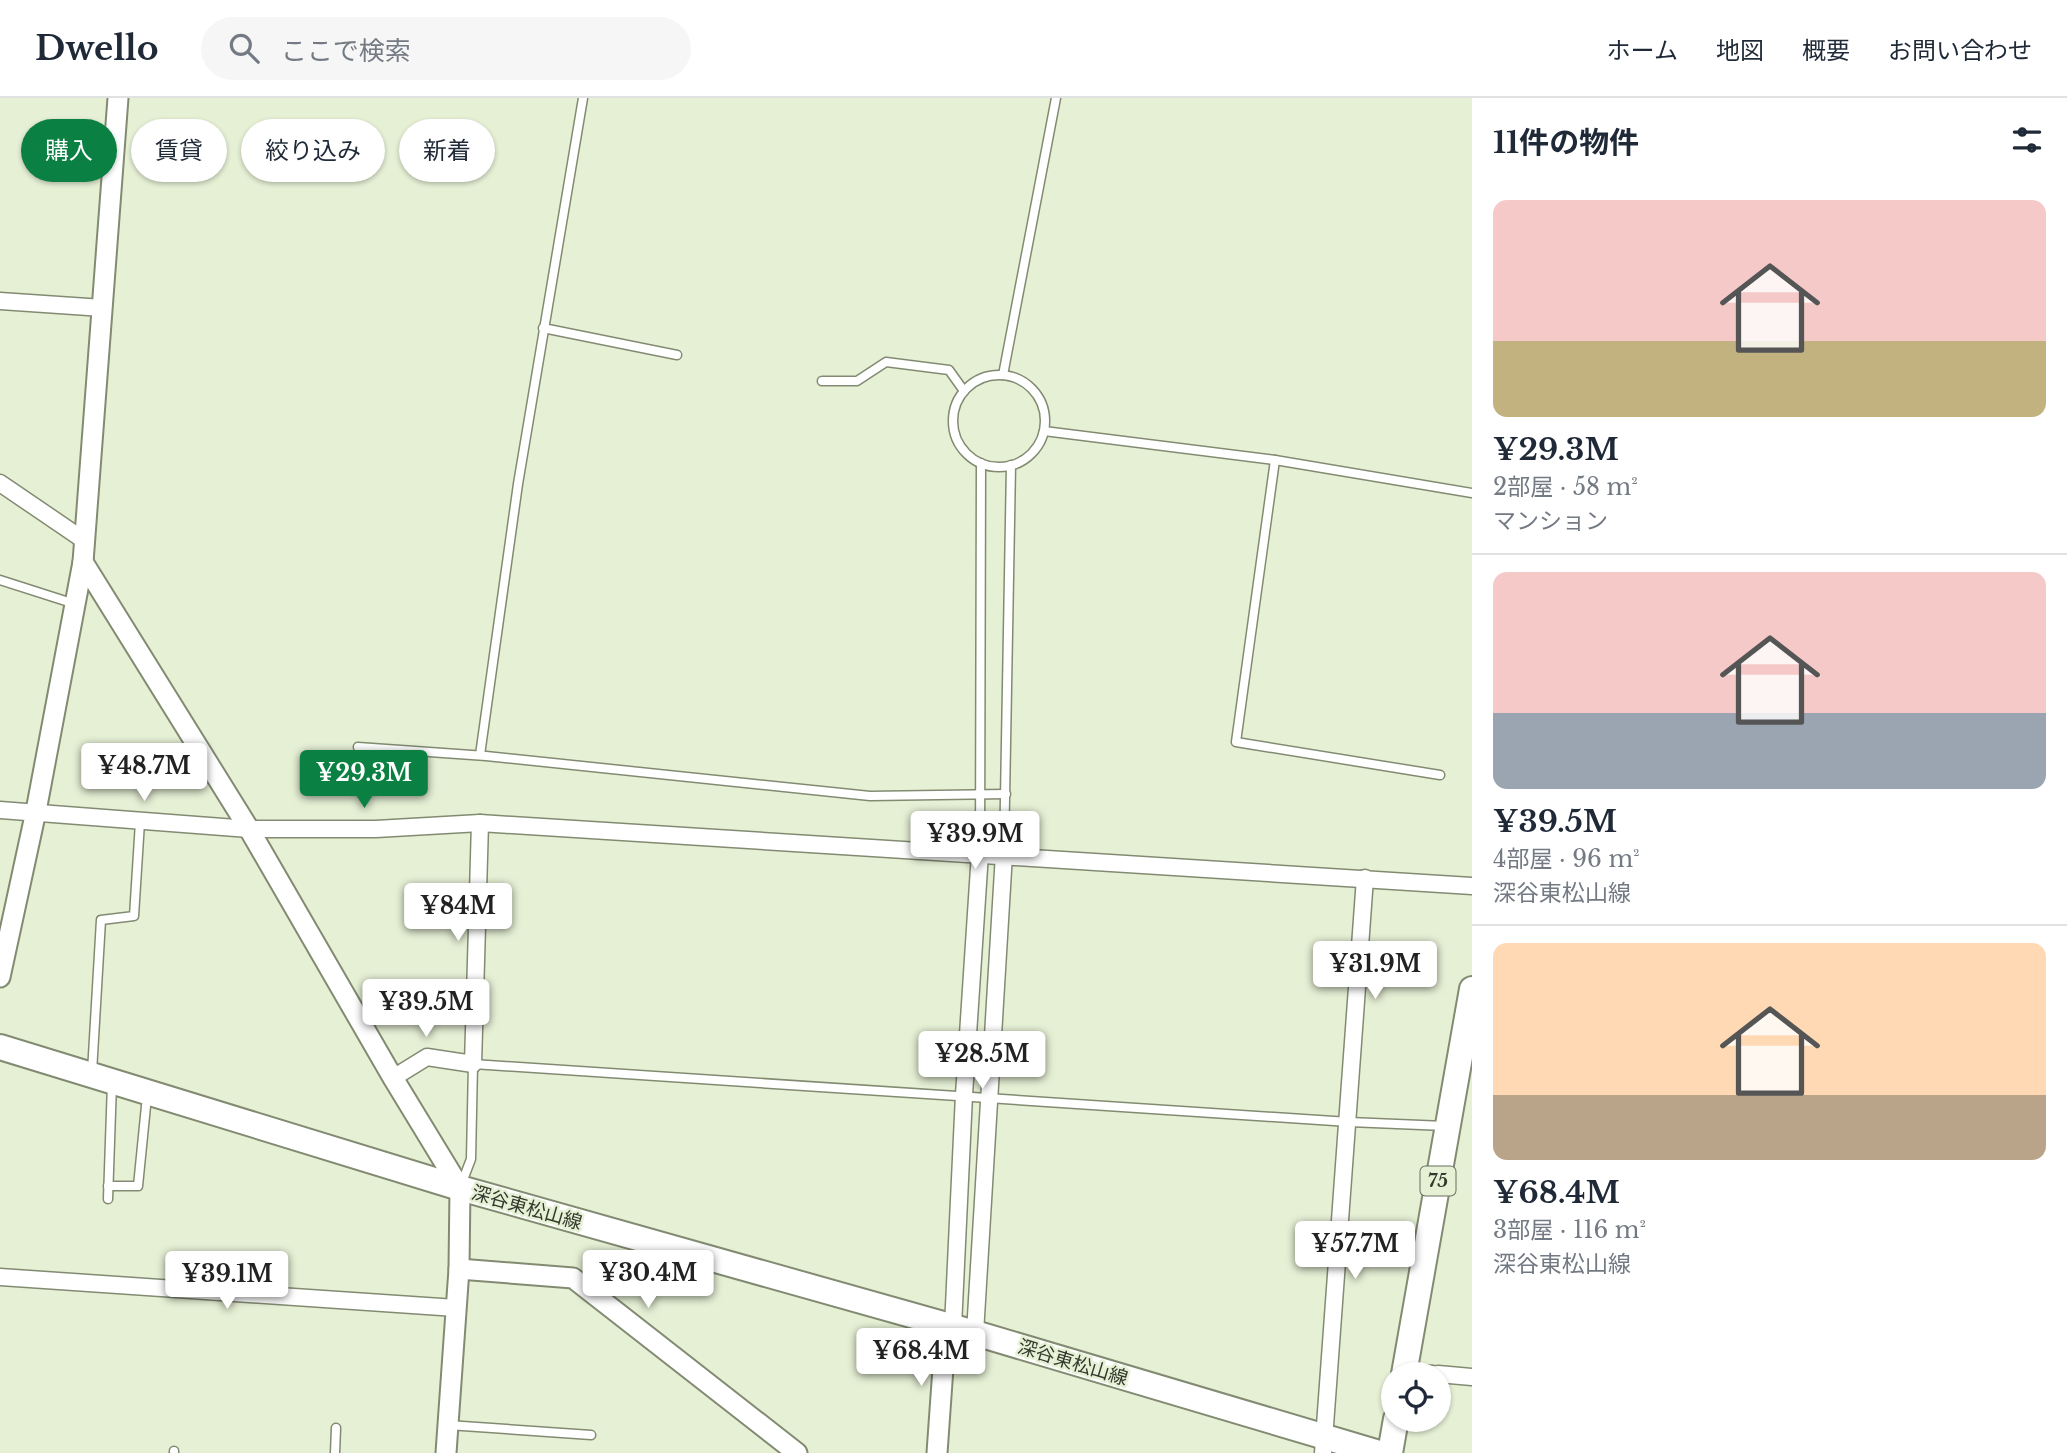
<!DOCTYPE html>
<html lang="ja">
<head>
<meta charset="utf-8">
<style>
	:root { --surface:#fff; --page:#f6f6f7; --text:#1f2937; --muted:#747a83; --line:#e0e1e3; --accent:#0b8043 }
	body { margin:0; font-family:"Libre Baskerville","Noto Sans JP",serif; background:var(--page); color:var(--text); height:100vh; display:flex; flex-direction:column; font-size:26px; white-space:nowrap }
	* { box-sizing:border-box; margin:0 }
	p { font-size:23px; color:var(--muted) }
	.icon { flex:none; width:38px; height:38px; fill:none; stroke:currentColor; stroke-width:2; stroke-linecap:round; stroke-linejoin:round }
	.map { position:relative; flex:1; overflow:hidden }
	.drawer { display:flex; flex-direction:column; background:var(--surface); width:595px }
	.drawer>* { flex:none }
	.hud { position:absolute; left:21px; top:21px; width:665px; height:63px; display:flex; gap:14px }
	.controls { position:absolute; left:1381px; top:1264px; display:grid; gap:14px }
	.controls a { display:grid; place-items:center; width:70px; height:70px; border-radius:50%; background:var(--surface); box-shadow:0 2px 5px #0004; font-size:35px }
	.price { position:absolute; translate:-50% -60px; padding:0 16px; border-radius:7px; background:#fff; color:#222; font-size:23px; line-height:46px; filter:drop-shadow(0 2px 4px #0008) }
	.price::after { content:''; position:absolute; left:50%; top:42px; width:21px; height:16px; margin-left:-10px; background:inherit; clip-path:polygon(0 0,100% 0,50% 100%) }
	.price.on { background:var(--accent); color:#fff }
	ul { padding:0; list-style:none }
	li { display:grid; align-content:center; gap:14px; height:371px; padding:0 21px }
	li+li { border-top:2px solid var(--line) }
	li span { display:grid; place-items:center; height:217px; border-radius:14px; color:#555 }
	li>.icon { margin-inline-start:auto }
	span .icon { width:126px; height:126px; fill:#fffc; stroke-width:1 }
	li b { font-size:30px }
	h2 { display:flex; justify-content:space-between; align-items:center; height:84px; padding:0 21px; font-size:30px }
	.chip { padding:0 24px; border-radius:32px; background:var(--surface); box-shadow:0 2px 5px #0004; font-size:24px; line-height:63px }
	.chip.on { background:var(--accent); color:#fff }
	header { display:flex; align-items:center; gap:42px; box-sizing:border-box; height:98px; padding:0 35px; background:var(--surface); border-bottom:2px solid var(--line) }
	header strong { font-size:33px }
	nav { display:flex; gap:38px; margin-inline-start:auto; font-size:24px }
	.search { width:490px; height:63px; background:var(--page); display:flex; align-items:center; gap:18px; box-sizing:border-box; padding:0 24px; border-radius:38px; color:var(--muted); font-size:26px }
	main { display:flex; flex:1; min-height:0 }
	.map>svg:first-child { display:block }
</style>
</head>
<body>
<header>
<strong>Dwello</strong>
<div class="search"><svg class="icon" aria-label="search" viewBox="0 0 24 24"><circle cx="10" cy="10" r="6"/><path d="M15 15l6 6"/></svg>ここで検索</div>
<nav><a>ホーム</a><a>地図</a><a>概要</a><a>お問い合わせ</a></nav>
</header>
<main>
<div class="map">
<svg width="1472" height="1355" viewBox="0 0 1472 1355">
	<rect width="100%" height="100%" fill="#e6f0d5"/>
	<g fill="none" stroke-linecap="round" stroke-linejoin="round">
		<defs>
			<g id="service">
				<path d="M543 230 677 257"/>
				<path d="M1003 277 1056 0"/>
				<circle cx="999" cy="323" r="46"/>
				<path d="M822 283H857L886 264 949 272 964 293"/>
				<path d="M1044 333 1275 362 1472 395"/>
				<path d="M1275 362 1236 644 1440 677"/>
				<path d="M0 482 75 506"/>
				<path d="M358 649 486 658 870 698 1006 696"/>
				<path d="M480 657 518 386 583 0"/>
				<path d="M980 755 981 365"/>
				<path d="M1004 756 1011 367"/>
				<path d="M92 974 101 822 134 818 140 724"/>
				<path d="M461 1087 471 1061 473 966 1349 1024 1445 1028"/>
				<path d="M108 1088H138L147 998"/>
				<path d="M108 1101 112 985"/>
				<path d="M448 1327 591 1337"/>
				<path d="M174 1355V1353"/>
				<path d="M335 1355 336 1330"/>
			</g>
			<g id="minor">
				<path d="M0 203 103 210"/>
				<path d="M0 385 85 443"/>
				<path d="M0 712 249 731H376L480 725 1472 788"/>
				<path d="M393 980 427 959 473 966 480 725"/>
				<path d="M0 1179 456 1210"/>
				<path d="M953 1229 964 997 980 755"/>
				<path d="M975 1235 1004 756"/>
				<path d="M1405 1274 1433 1276"/>
				<path d="M1438 1276 1472 1279"/>
				<path d="M1323 1355 1365 780"/>
			</g>
			<g id="tertiary">
				<path d="M83 464 249 731 393 980 460 1090 459 1171 446 1355"/>
				<path d="M0 879 36 713 83 464 118 0"/>
				<path d="M459 1171 573 1180 797 1355"/>
				<path d="M937 1355 946 1227"/>
			</g>
			<g id="primary">
				<path d="M0 949 460 1090 975 1235 1379 1355"/>
				<path d="M1404 1276 1472 891"/>
				<path d="M1390 1355 1396 1321"/>
			</g>
		</defs>
		<use href="#service" stroke="#828b72" stroke-width="11"/>
		<use href="#minor" stroke="#828b72" stroke-width="19"/>
		<use href="#tertiary" stroke="#828b72" stroke-width="23"/>
		<use href="#primary" stroke="#828b72" stroke-width="28"/>
		<use href="#service" stroke="#fff" stroke-width="8"/>
		<use href="#minor" stroke="#fff" stroke-width="16"/>
		<use href="#tertiary" stroke="#fff" stroke-width="19"/>
		<use href="#primary" stroke="#fff" stroke-width="24"/>
	</g>
	<g text-anchor="middle" stroke-width="5" stroke-linejoin="round" paint-order="stroke">
		<rect fill="#e6f0d5" stroke="#696f5f" stroke-width="2" x="1420.5" y="1068.5" width="35" height="29" rx="5"/>
		<g font-size="18" font-weight="bold" fill="#34382d">
			<text x="1438" y="1089">75</text>
		</g>
		<g font-size="19" fill="#34382d" stroke="#e6f0d5">
			<text transform="translate(527 1109) rotate(16)" y="7">深谷東松山線</text>
			<text transform="translate(1073 1264) rotate(17)" y="7">深谷東松山線</text>
		</g>
	</g>
</svg>
<div class="controls">
<a><svg class="icon" aria-label="locate" viewBox="0 0 24 24"><circle cx="12" cy="12" r="6"/><path d="M12 2v4M12 18v4M2 12h4M18 12h4"/></svg></a>
</div>
<b class="price" style="left:144px;top:705px">¥48.7M</b>
<b class="price on" style="left:364px;top:712px">¥29.3M</b>
<b class="price" style="left:975px;top:773px">¥39.9M</b>
<b class="price" style="left:458px;top:845px">¥84M</b>
<b class="price" style="left:1375px;top:903px">¥31.9M</b>
<b class="price" style="left:426px;top:941px">¥39.5M</b>
<b class="price" style="left:982px;top:993px">¥28.5M</b>
<b class="price" style="left:1355px;top:1183px">¥57.7M</b>
<b class="price" style="left:648px;top:1212px">¥30.4M</b>
<b class="price" style="left:227px;top:1213px">¥39.1M</b>
<b class="price" style="left:921px;top:1290px">¥68.4M</b>
<div class="hud">
<a class="chip on">購入</a>
<a class="chip">賃貸</a>
<a class="chip">絞り込み</a>
<a class="chip">新着</a>
</div>
</div>
<section class="drawer">
<h2>11件の物件<svg class="icon" aria-label="filters" viewBox="0 0 24 24"><path d="M4 7h16M4 17h16"/><circle cx="9" cy="7" r="2"/><circle cx="15" cy="17" r="2"/></svg></h2>
<ul>
<li><span style="background:linear-gradient(#f6c9c9 65%,#c2b280 0)"><svg class="icon" aria-label="home" viewBox="0 0 24 24"><path d="M3 11l9-7 9 7M6 9v11h12V9"/></svg></span><div><b>¥29.3M</b><p>2部屋 · 58 m²</p><p>マンション</p></div></li>
<li><span style="background:linear-gradient(#f6c9c9 65%,#9aa5b1 0)"><svg class="icon" aria-label="home" viewBox="0 0 24 24"><path d="M3 11l9-7 9 7M6 9v11h12V9"/></svg></span><div><b>¥39.5M</b><p>4部屋 · 96 m²</p><p>深谷東松山線</p></div></li>
<li><span style="background:linear-gradient(#ffd9b3 70%,#b9a48a 0)"><svg class="icon" aria-label="home" viewBox="0 0 24 24"><path d="M3 11l9-7 9 7M6 9v11h12V9"/></svg></span><div><b>¥68.4M</b><p>3部屋 · 116 m²</p><p>深谷東松山線</p></div></li>
</ul>
</section>
</main>
</body>
</html>
